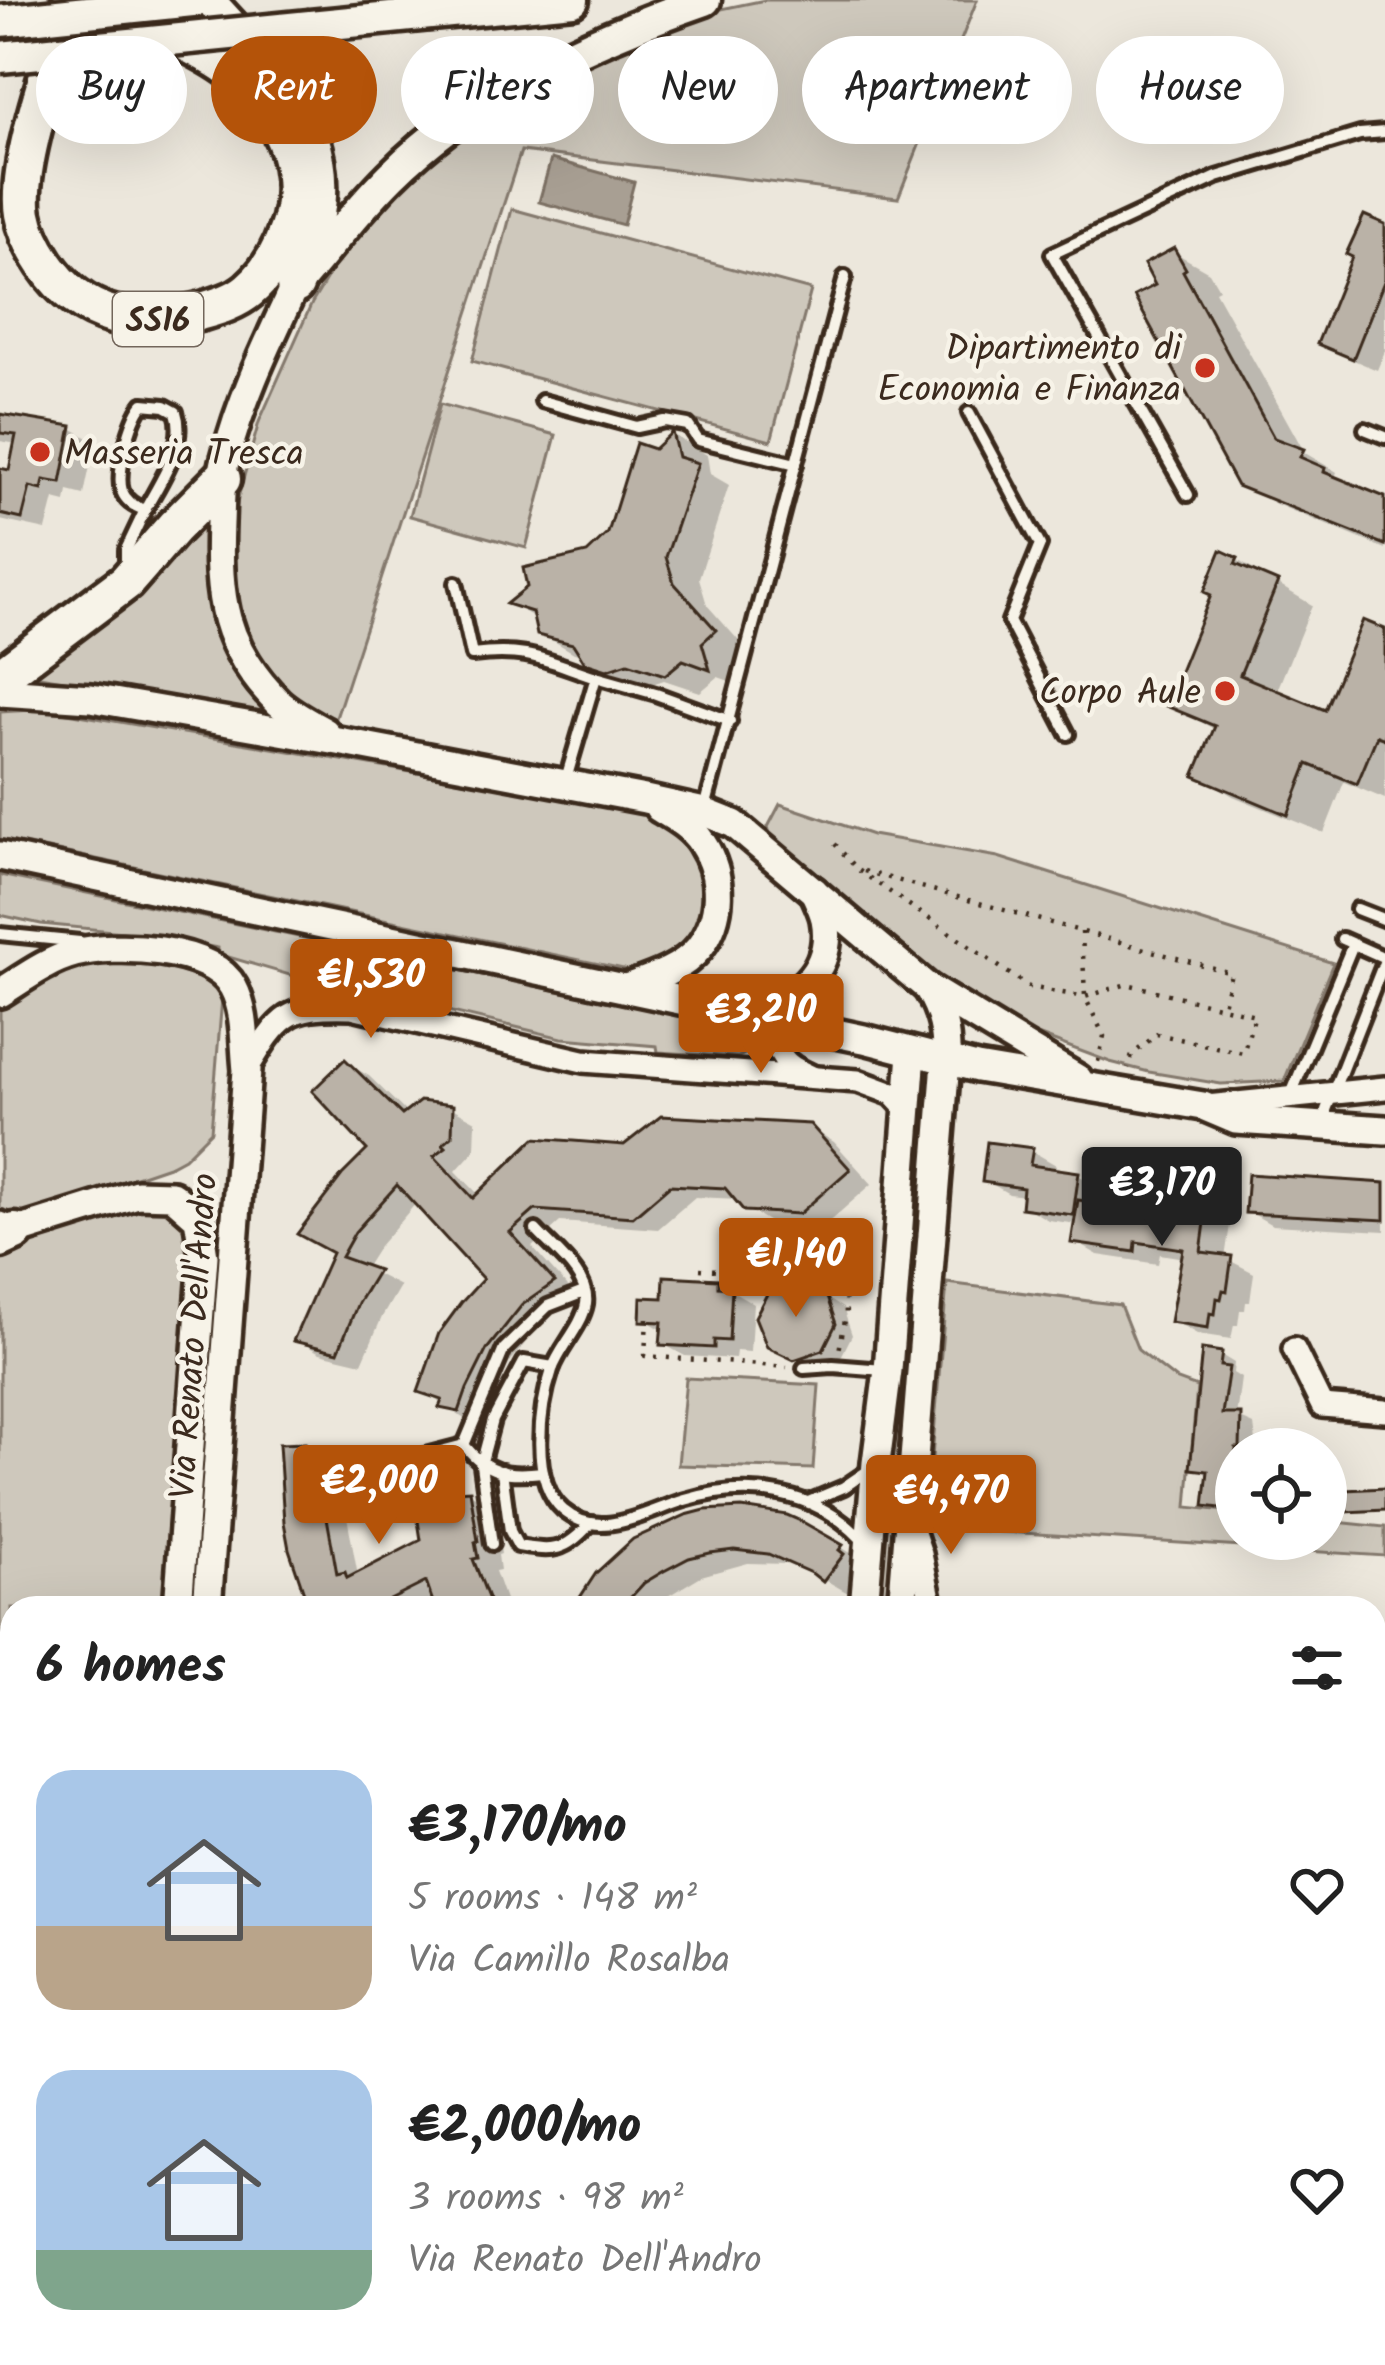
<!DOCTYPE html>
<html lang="en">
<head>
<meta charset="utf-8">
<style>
	:root { --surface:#fff; --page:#f2f2f2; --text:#222; --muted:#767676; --accent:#b45309 }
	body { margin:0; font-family:Kalam,sans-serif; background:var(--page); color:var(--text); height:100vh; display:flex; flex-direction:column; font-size:45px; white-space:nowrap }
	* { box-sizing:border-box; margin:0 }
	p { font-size:39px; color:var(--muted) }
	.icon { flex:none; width:66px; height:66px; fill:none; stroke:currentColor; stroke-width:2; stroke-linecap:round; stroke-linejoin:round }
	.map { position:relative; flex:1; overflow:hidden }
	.panel { position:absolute; left:0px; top:1596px; width:1386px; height:771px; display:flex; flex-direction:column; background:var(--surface); border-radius:36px 36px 0 0; box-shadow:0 12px 48px #0002 }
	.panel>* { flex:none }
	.guide { position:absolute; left:36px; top:36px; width:1314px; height:108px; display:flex; gap:24px }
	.tools { position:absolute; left:1215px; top:1428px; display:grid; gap:24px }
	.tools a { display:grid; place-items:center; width:132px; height:132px; border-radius:50%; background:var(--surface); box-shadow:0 12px 48px #0002; font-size:60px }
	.price { position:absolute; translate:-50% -102px; padding:0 27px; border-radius:12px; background:var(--accent); color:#fff; font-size:39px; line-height:78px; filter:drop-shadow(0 3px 6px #0008) }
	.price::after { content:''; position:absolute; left:50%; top:72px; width:36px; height:27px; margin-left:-18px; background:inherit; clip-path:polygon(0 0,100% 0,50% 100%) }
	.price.current { background:#222; color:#fff }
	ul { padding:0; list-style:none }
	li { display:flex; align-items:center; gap:36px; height:300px; padding:0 36px }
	li span { display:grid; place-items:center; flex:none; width:336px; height:240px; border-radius:36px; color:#555 }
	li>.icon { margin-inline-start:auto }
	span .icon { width:144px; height:144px; fill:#fffc; stroke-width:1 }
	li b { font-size:51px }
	h2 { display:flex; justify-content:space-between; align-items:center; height:144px; padding:0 36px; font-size:51px }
	.chip { padding:0 42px; border-radius:54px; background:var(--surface); box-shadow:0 12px 48px #0002; font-size:42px; line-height:108px }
	.chip.current { background:var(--accent); color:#fff }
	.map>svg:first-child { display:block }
</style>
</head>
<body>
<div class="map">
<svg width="1385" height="2365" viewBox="0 0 1385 2365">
	<rect width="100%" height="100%" fill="#ece7dc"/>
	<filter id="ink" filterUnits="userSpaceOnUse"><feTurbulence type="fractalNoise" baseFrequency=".00833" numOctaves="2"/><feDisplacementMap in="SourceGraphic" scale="24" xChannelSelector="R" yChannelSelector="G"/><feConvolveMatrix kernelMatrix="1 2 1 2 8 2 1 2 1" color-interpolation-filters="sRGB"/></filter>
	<g filter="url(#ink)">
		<g fill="#cec8bc" stroke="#84796d" stroke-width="3">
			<path d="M765 0H977L898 198 521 151 335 721 317 716 297 705 260 666 233 613 230 539 239 494 259 422 312 303 341 255 413 174 461 131 509 98 697 14Z"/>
			<path d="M512 209 811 290 771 441 472 361Z"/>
			<path d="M440 404 556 435 526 548 410 516Z"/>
			<path d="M207 510 208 564 275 715 27 674Z"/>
			<path d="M32 710 56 711 632 810 657 817 689 838 710 888 693 941 647 970 633 971 0 839V712Z"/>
			<path d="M780 804 872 835 998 857 1333 963 1284 1081 1221 1084 1149 1072 1110 1062 1024 1030 958 991 771 837 768 827Z"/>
			<path d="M0 875 738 1028C752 1036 756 1051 738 1057L658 1052 657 1046 562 1038 355 989 341 990 218 954V948L133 933 41 924 0 915Z"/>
			<path d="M92 960C138 961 180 967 223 986L211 1131 184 1158 171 1165 36 1211 17 1215H0V1010L54 973Z"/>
			<path d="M919 1137 926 1139 906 1414 893 1413Z"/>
			<path d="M151 1205C181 1209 182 1215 194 1241L164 1608H12V2355H144V2365H0V1254L131 1209Z"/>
			<path d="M947 1283 1120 1305 1138 1350 1175 1379 1197 1387 1187 1507 1236 1512V1539H1326V1521L1385 1527V1556L926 1527Z"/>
			<path d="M686 1378 819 1385 813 1469 678 1465Z"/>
			<path d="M893 1420H905L890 1608H878Z"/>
			<path d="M221 2355H336L338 2365H218Z"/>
			<path d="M932 2355H1255L1231 2364 1140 2355 1095 2365H932Z"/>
		</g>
		<path fill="#a89f93" stroke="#7c7064" stroke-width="3" d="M551 159 634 182 623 225 539 202Z"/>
		<g fill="#0003">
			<path d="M1385 227V351L1377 370 1344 356 1320 343Z"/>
			<path d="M1174 252 1209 272 1219 289 1215 291 1305 453 1337 472 1335 477 1385 500V549L1276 504 1240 483 1159 286Z"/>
			<path d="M0 417 71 428 95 442 84 495 68 491 66 502 54 499 46 530 0 520V471L12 474 17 444 0 441Z"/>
			<path d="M675 436 707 455 710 474 729 485 699 578 707 605 747 650 734 662 741 685 718 677 700 692 664 680 643 687 622 681 587 661 583 655 574 653 540 633 537 619 511 604 589 556 611 534 655 452Z"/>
			<path d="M1237 560 1312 605 1276 693 1327 714 1385 633V799L1344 782 1324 833 1233 796 1198 775 1216 730 1170 705Z"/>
			<path d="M346 1063 369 1076 408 1114 452 1108 476 1121 475 1150 456 1171 480 1196 625 1148 809 1127 834 1142 872 1184 824 1226 771 1223 746 1208 739 1199 695 1197 658 1229 560 1222 532 1247 577 1297 546 1317 510 1362 490 1403 483 1424 466 1420 421 1390 487 1279 417 1202 379 1246 365 1268 400 1286 382 1317 362 1363 320 1353 297 1340 336 1252 371 1150Z"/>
			<path d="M1032 1151 1056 1165 1055 1172 1078 1175 1102 1189 1099 1206 1144 1213 1206 1211 1230 1225 1225 1258 1254 1273 1250 1302H1246L1245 1310H1240L1238 1325H1234L1231 1339 1197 1334 1174 1321 1184 1258 1160 1254 1158 1264 1098 1255 1074 1241 1077 1224 1048 1220 1024 1206 1025 1196 1009 1194 985 1180Z"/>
			<path d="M1385 1186V1231L1272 1225 1248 1211Z"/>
			<path d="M717 1282 753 1303 750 1352 736 1351 735 1359 685 1356 663 1344 664 1331 644 1319 666 1301Z"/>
			<path d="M825 1297 843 1308 852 1335 840 1359 814 1368 788 1356Z"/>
			<path d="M1221 1355 1234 1363 1233 1373 1241 1378 1236 1417 1254 1425 1257 1449H1236V1514L1221 1512 1207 1504 1211 1476 1193 1467Z"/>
			<path d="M304 1446 345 1467 346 1511 358 1576 424 1541 470 1493 494 1507 501 1554 498 1555 500 1570 495 1571 508 1608H438L436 1601 423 1608H306L311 1606Z"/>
			<path d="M811 1529 864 1561 866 1569 848 1593 820 1577 786 1564 748 1563 701 1576 668 1596 655 1608H577L598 1575Z"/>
			<path d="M1385 1991V2026L1377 2021V1992Z"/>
			<path d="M1378 2118H1385V2149L1379 2146Z"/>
			<path d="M573 2355H642L592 2365Z"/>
		</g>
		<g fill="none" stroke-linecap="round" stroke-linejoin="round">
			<path stroke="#7c7064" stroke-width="6" d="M89 2365 90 2355"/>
		</g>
		<g fill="#bab2a7" stroke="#3b2a1e" stroke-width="3">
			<path d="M1364 215 1385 224V279L1353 359 1317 344 1352 257 1346 254Z"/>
			<path d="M1174 248 1186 269 1183 271 1274 438 1304 449 1300 457 1325 468 1324 472 1385 497V545L1237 486 1134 296 1155 285 1144 264Z"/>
			<path d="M0 414 72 426 61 483 44 480 42 490 30 487 22 519 0 514V468L9 470 16 435 0 433Z"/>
			<path d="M672 432 678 457 698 463 666 557 674 583 716 630 702 643 710 670 683 660 665 675 628 663 607 670 585 663 573 644 537 635 532 612 506 604 527 587 523 568 587 553 608 533 636 443 654 449Z"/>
			<path d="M1221 550 1238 558 1235 564 1278 582 1240 675 1325 710 1363 620 1385 629V739L1377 736 1357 784 1308 764 1288 815 1194 776 1215 726 1166 706 1211 595 1204 592Z"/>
			<path d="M345 1059 402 1115 420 1101 453 1105 452 1136 443 1144 446 1147 434 1156 473 1198 535 1138 624 1145 661 1116 810 1124 850 1169 799 1214 744 1211 725 1188 670 1185 633 1217 535 1210 510 1232 555 1282 522 1305 487 1349 467 1389 459 1412 439 1408 442 1400 418 1392 439 1333 461 1303 483 1279 397 1185 355 1232 341 1257 378 1270 358 1303 338 1352 293 1341 332 1253 297 1234 342 1175 367 1150 312 1091Z"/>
			<path d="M987 1142 1033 1148 1030 1165 1079 1172 1073 1215 1021 1208 1023 1188 982 1182Z"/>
			<path d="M1248 1174 1385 1183V1220L1245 1213Z"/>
			<path d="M1142 1199 1207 1208 1201 1252 1232 1256 1227 1291 1223 1290 1221 1299 1217 1298 1215 1314 1210 1313 1208 1328 1170 1322 1183 1249 1136 1242 1135 1252 1071 1243 1078 1200 1141 1209Z"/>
			<path d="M664 1276 718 1279V1287L732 1288 729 1341 714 1340V1348L660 1345 662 1322 640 1321 641 1297 663 1298Z"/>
			<path d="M797 1281 826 1294 836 1324 823 1350 794 1360 767 1347 755 1317 768 1292Z"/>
			<path d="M1202 1349 1222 1352 1220 1366 1229 1367 1222 1414H1241L1240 1448H1236V1510L1204 1506 1208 1471 1190 1469Z"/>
			<path d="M305 1443V1451L322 1450 323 1495 337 1574 345 1572 347 1578 421 1540 416 1508 426 1506V1502L439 1492 470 1490 478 1541 475 1542 478 1558 473 1559 492 1608H435L426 1582 374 1608H309L289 1549 284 1522 279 1444Z"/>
			<path d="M1385 1488V1510L1346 1512 1345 1490Z"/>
			<path d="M742 1508 787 1515 801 1521 843 1545 839 1550 844 1554 823 1582 813 1574 768 1554 734 1550 710 1553 689 1558 664 1571 644 1583 621 1608H573L596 1573 633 1539 686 1515 705 1510Z"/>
		</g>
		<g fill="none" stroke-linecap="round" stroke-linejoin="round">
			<defs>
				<g id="service">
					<path d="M542 401 637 427 665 421 688 425 698 440 796 464"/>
					<path d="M969 413 1040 545 1009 621 1068 734"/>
					<path d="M1365 429 1385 437"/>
					<path d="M1188 495 1052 254 1217 177 1360 134 1385 132"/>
					<path d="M126 566V550L145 510C135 507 126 502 122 491 116 472 131 419 143 404L165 406 176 412C187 445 160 481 145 510"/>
					<path d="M456 583 472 655C528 648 544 660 596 677L566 779"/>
					<path d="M596 677 656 694 730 721"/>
					<path d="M704 812 845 277"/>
					<path d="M1357 909 1385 920"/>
					<path d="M0 934 80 942"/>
					<path d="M1342 939 1385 958"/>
					<path d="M1290 1097 1353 944"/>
					<path d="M1328 1126 1326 1110 1385 960"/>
					<path d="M536 1230C553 1249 590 1276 586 1304 582 1326 559 1349 552 1370 539 1409 530 1481 563 1510 600 1542 647 1511 685 1500 748 1481 817 1490 863 1541"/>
					<path d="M804 1368 833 1366 884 1370"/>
					<path d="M502 1471 510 1531 518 1546C555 1552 564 1552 591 1523"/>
					<path d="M543 1472C506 1476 488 1474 464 1445L504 1349 548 1306 584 1292"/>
					<path d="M409 1499 406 1477 410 1459 464 1445"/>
					<path d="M808 1502 844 1487 869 1470"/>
					<path d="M492 1544 481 1465 493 1420 524 1362 553 1367"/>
					<path d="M1374 2167H1385"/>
				</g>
				<g id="minor">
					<path d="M750 1018C779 1036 768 1036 784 1059 790 1068 803 1072 812 1077"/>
					<path d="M247 1070C280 1015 286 1005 352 1007L583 1061 858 1081 893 1094 907 1109"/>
					<path d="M1207 1106 1385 1088"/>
					<path d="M1294 1349 1322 1406 1385 1411"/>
					<path d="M912 1527 921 1554 932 1608"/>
					<path d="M1374 1917 1385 1915"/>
					<path d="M916 2365V2355"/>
				</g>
				<g id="tertiary">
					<path d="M295 285C269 341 241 398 226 458 220 479 221 501 220 523 217 597 223 647 278 702 291 714 309 723 325 732"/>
					<path d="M0 692 91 698 338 741 645 799 704 812 734 824 928 988 1078 1079"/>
					<path d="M0 856 864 1039 977 1068 1203 1106 1236 1120 1385 1130"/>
					<path d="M626 988C651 979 681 970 699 948 723 917 723 875 702 843 692 827 674 817 659 808"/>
					<path d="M0 993C24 978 48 960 75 953 114 943 211 946 233 987 246 1011 244 1043 247 1070L207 1608"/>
					<path d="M749 1013C794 1002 835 971 825 919 823 910 818 900 814 891"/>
					<path d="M0 1226 15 1232 137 1194 172 1195 198 1218 204 1256 178 1608"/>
					<path d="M864 1608 876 1463 888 1370 912 1053"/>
					<path d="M902 1608 946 1062C947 1033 943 1013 928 988"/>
					<path d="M163 2355V2365"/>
					<path d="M190 2355 191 2365"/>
					<path d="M846 2365V2355"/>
					<path d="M882 2365V2355"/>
				</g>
				<g id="secondary">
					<path d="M310 26 573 0"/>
					<path d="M299 281C329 246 358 209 391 176 476 91 593 39 705 0"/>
				</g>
				<g id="trunk">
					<path d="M71 0C57 51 14 165 23 214 26 232 35 249 45 264 83 320 136 328 199 312 216 307 235 302 249 290 268 274 280 253 288 229 309 167 278 107 229 68 215 57 197 49 182 40"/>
					<path d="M205 0C295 100 353 143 295 285"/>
					<path d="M0 677 126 582 174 527 222 479"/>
					<path d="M0 1239 15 1232"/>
				</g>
			</defs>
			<use href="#service" stroke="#3b2a1e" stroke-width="20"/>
			<use href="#minor" stroke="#3b2a1e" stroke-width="30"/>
			<use href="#tertiary" stroke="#3b2a1e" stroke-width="36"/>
			<use href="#secondary" stroke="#3b2a1e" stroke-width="39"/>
			<use href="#trunk" stroke="#3b2a1e" stroke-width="45"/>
			<g stroke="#3b2a1e" stroke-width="4.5" stroke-dasharray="3 9" stroke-linecap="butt">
				<path d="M835 844 858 870 1029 987 1085 997 1127 984 1255 1015 1243 1053 1157 1034 1132 1055 1128 1068"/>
				<path d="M864 871 1231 973 1223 1005"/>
				<path d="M1082 932 1085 997 1104 1036 1097 1066"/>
				<path d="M700 1269 805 1275 829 1279 845 1291 846 1315 839 1351"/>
				<path d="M647 1318 645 1356 787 1367"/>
				<path d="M1374 2338 1385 2335"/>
				<path d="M1279 2365 1317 2355"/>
			</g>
			<use href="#service" stroke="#f7f3e8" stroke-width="10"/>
			<use href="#minor" stroke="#f7f3e8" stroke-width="21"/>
			<use href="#tertiary" stroke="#f7f3e8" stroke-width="27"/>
			<use href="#secondary" stroke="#f7f3e8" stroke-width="30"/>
			<use href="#trunk" stroke="#f7f3e8" stroke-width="36"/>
			<defs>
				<g id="secondary-bridge">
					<path d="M0 21 202 0"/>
					<path d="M0 57 310 26"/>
				</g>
			</defs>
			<use href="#secondary-bridge" stroke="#3b2a1e" stroke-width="39" stroke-linecap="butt"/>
			<use href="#secondary-bridge" stroke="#f7f3e8" stroke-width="30"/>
		</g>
	</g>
	<g fill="#c8321e" stroke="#f7f3e8" stroke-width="4.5">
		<circle cx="1205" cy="368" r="12"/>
		<circle cx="40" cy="452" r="12"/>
		<circle cx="1225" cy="691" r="12"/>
	</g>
	<g text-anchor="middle" stroke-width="9" stroke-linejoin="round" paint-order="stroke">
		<rect fill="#f7f3e8" stroke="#73665b" stroke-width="3" x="113" y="292" width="90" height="54" rx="9"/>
		<g font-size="33" font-weight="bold" fill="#3b2a1e">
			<text x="158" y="331">SS16</text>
		</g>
		<g font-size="36" fill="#3b2a1e" stroke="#f7f3e8" text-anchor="end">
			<text x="1181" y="360">Dipartimento di<tspan x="1181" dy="41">Economia e Finanza</tspan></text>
			<text x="64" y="465" text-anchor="start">Masseria Tresca</text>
			<text x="1201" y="704">Corpo Aule</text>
		</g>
		<g font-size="36" fill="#3b2a1e" stroke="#f7f3e8">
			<text transform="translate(192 1336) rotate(-86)" y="13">Via Renato Dell'Andro</text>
		</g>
	</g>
</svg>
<div class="tools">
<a><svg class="icon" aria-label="locate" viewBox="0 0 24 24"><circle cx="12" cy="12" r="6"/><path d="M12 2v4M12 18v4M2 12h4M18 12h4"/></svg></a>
</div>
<b class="price" style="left:371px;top:1041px">€1,530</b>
<b class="price" style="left:761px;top:1076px">€3,210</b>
<b class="price current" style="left:1162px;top:1249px">€3,170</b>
<b class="price" style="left:796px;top:1320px">€1,140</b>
<b class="price" style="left:379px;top:1547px">€2,000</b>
<b class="price" style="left:951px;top:1557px">€4,470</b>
<div class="guide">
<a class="chip">Buy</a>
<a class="chip current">Rent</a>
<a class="chip">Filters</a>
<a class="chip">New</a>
<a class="chip">Apartment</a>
<a class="chip">House</a>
</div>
<section class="panel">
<h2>6 homes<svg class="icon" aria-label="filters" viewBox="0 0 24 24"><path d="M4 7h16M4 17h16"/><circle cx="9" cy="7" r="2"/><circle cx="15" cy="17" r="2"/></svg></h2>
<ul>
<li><span style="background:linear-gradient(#a9c7e8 65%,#b9a48a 0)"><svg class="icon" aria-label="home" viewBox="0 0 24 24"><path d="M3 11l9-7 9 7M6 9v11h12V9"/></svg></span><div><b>€3,170/mo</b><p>5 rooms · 148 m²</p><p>Via Camillo Rosalba</p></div><svg class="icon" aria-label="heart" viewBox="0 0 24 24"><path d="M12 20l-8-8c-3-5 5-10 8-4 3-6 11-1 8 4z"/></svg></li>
<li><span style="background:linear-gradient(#a9c7e8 75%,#7fa58c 0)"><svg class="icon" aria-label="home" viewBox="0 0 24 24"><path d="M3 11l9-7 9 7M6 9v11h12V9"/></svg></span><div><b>€2,000/mo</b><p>3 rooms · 98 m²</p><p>Via Renato Dell'Andro</p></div><svg class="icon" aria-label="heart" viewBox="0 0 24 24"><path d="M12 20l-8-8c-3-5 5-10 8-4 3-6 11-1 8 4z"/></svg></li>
</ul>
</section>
</div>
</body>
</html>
